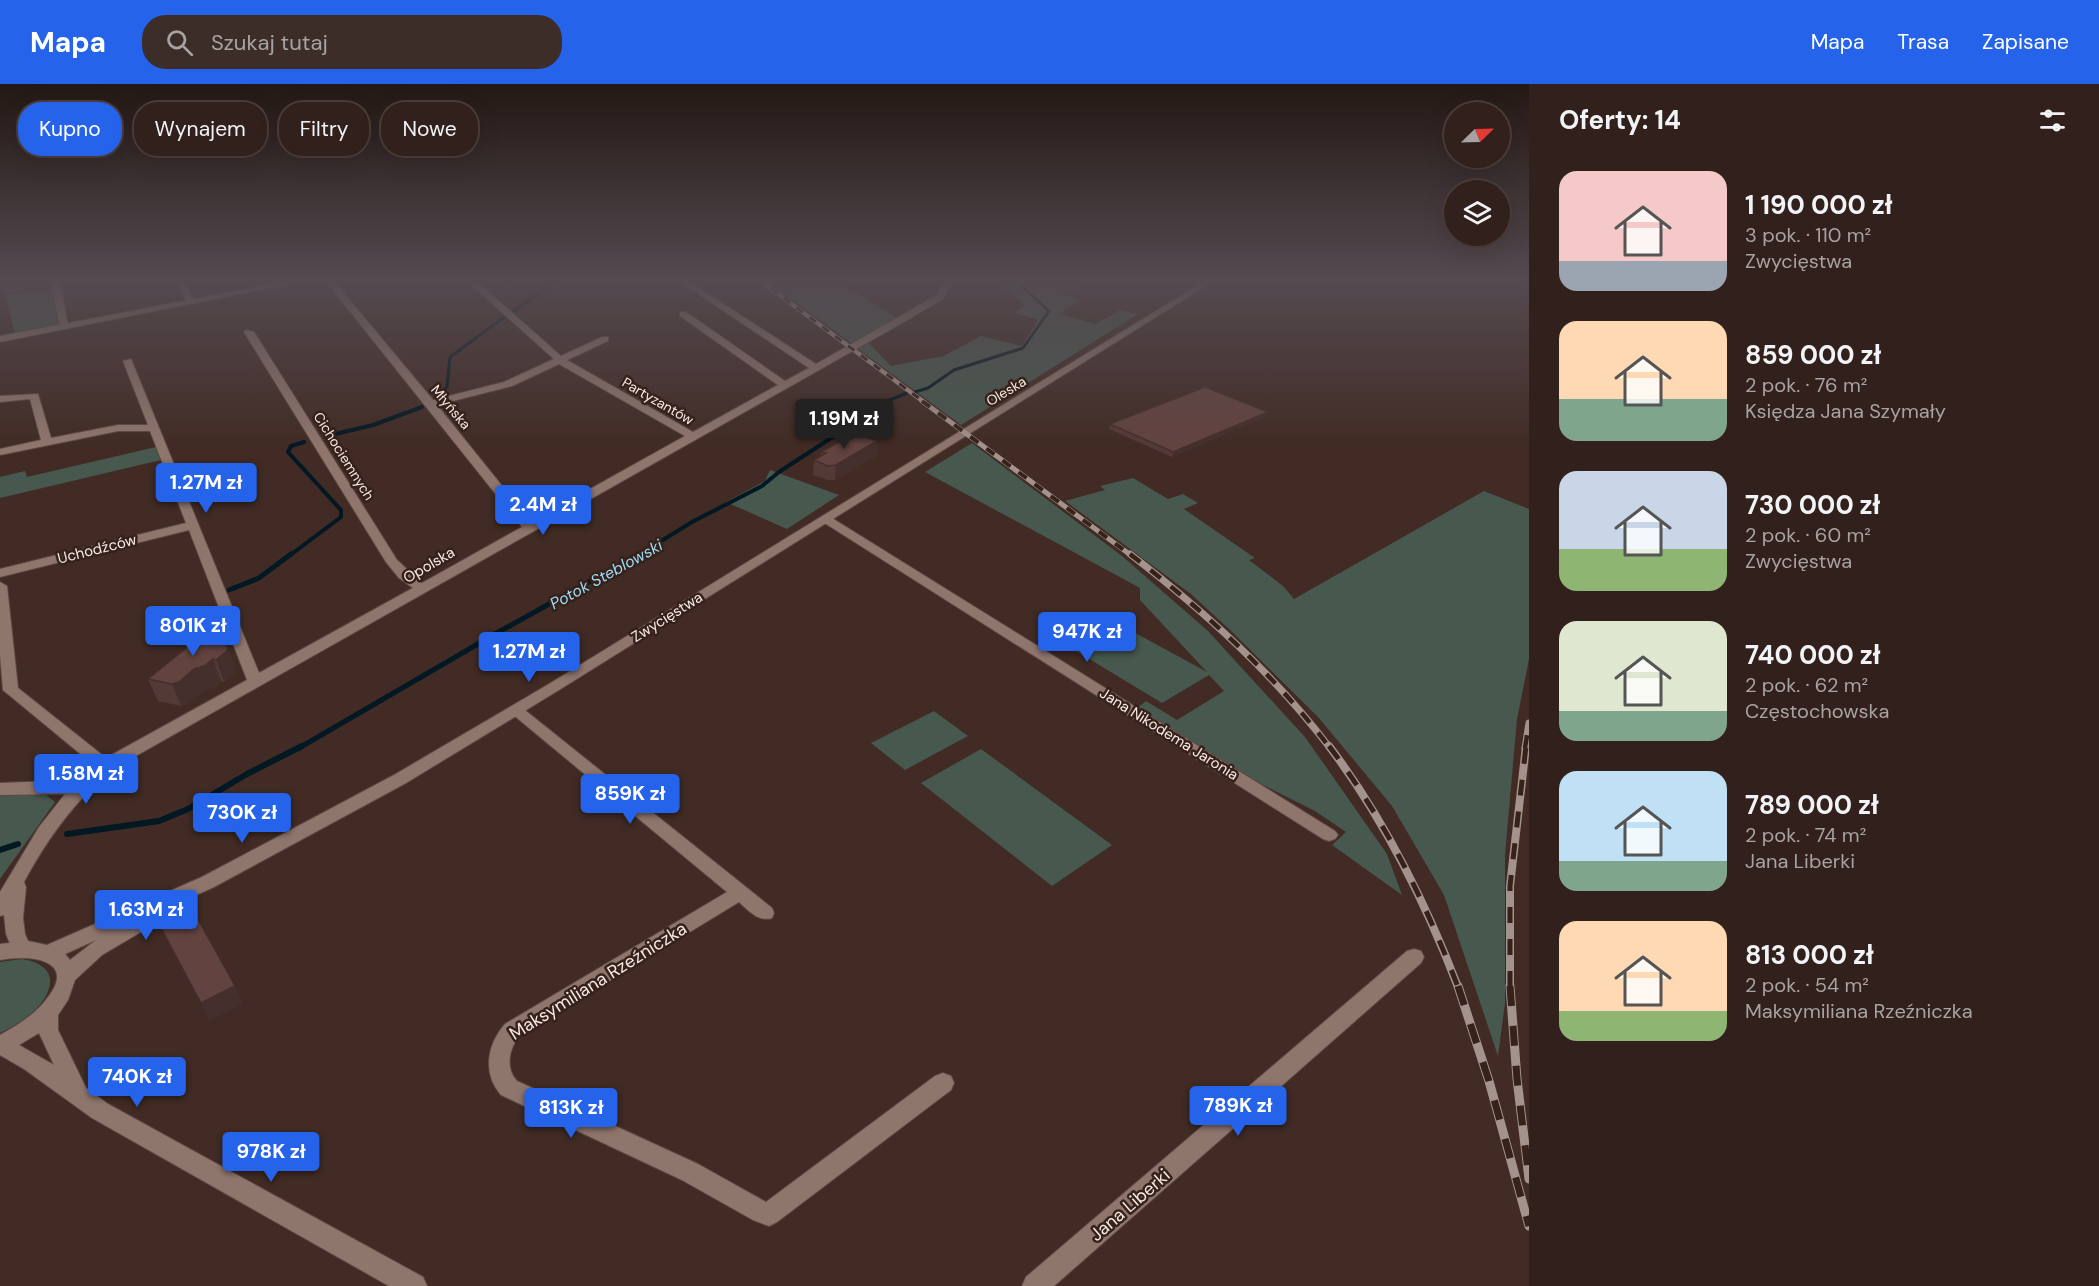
<!DOCTYPE html>
<html lang="pl">
<head>
<meta charset="utf-8">
<style>
	:root { --surface:#31201b; --page:#3d2d28; --text:#f1f3f6; --muted:#a8a3a3; --line:#4c3e3a; --accent:#2563eb }
	body { margin:0; font-family:"DM Sans",sans-serif; background:var(--page); color:var(--text); height:100vh; display:flex; flex-direction:column; font-size:22px; white-space:nowrap }
	* { box-sizing:border-box; margin:0 }
	p { font-size:20px; color:var(--muted) }
	.icon { flex:none; width:33px; height:33px; fill:none; stroke:currentColor; stroke-width:2; stroke-linecap:round; stroke-linejoin:round }
	.map { position:relative; flex:1; overflow:hidden }
	.side { display:flex; flex-direction:column; background:var(--surface); width:570px }
	.side>* { flex:none }
	.banner { position:absolute; left:18px; top:18px; width:570px; height:54px; display:flex; gap:12px }
	.needle { width:39px; rotate:67deg }
	.tools { position:absolute; left:1444px; top:18px; display:grid; gap:12px }
	.tools a { display:grid; place-items:center; width:66px; height:66px; border-radius:50%; background:var(--surface); box-shadow:0 6px 24px #0002,0 0 0 2px var(--line); font-size:30px }
	.price { position:absolute; translate:-50% -51px; padding:0 14px; border-radius:6px; background:var(--accent); color:#fff; font-size:20px; line-height:39px; filter:drop-shadow(0 2px 3px #0008) }
	.price::after { content:''; position:absolute; left:50%; top:36px; width:18px; height:14px; margin-left:-9px; background:inherit; clip-path:polygon(0 0,100% 0,50% 100%) }
	.price.on { background:#222; color:#fff }
	ul { padding:0; list-style:none }
	li { display:flex; align-items:center; gap:18px; height:150px; padding:0 30px }
	li span { display:grid; place-items:center; flex:none; width:168px; height:120px; border-radius:18px; color:#555 }
	li>.icon { margin-inline-start:auto }
	span .icon { width:72px; height:72px; fill:#fffc; stroke-width:1 }
	li b { font-size:26px }
	h2 { display:flex; justify-content:space-between; align-items:center; height:72px; padding:0 30px; font-size:26px }
	.chip { padding:0 21px; border-radius:24px; background:var(--surface); box-shadow:0 6px 24px #0002,0 0 0 2px var(--line); font-size:21px; line-height:54px }
	.chip.on { background:var(--accent); color:#fff }
	header { display:flex; align-items:center; gap:36px; box-sizing:border-box; height:84px; padding:0 30px; background:var(--accent); color:#fff }
	header strong { font-size:28px }
	nav { display:flex; gap:33px; margin-inline-start:auto; font-size:21px }
	.search { width:420px; height:54px; background:var(--page); display:flex; align-items:center; gap:15px; box-sizing:border-box; padding:0 21px; border-radius:24px; color:var(--muted); font-size:22px }
	main { display:flex; flex:1; min-height:0 }
	.map>svg:first-child { display:block }
</style>
</head>
<body>
<header>
<strong>Mapa</strong>
<div class="search"><svg class="icon" aria-label="search" viewBox="0 0 24 24"><circle cx="10" cy="10" r="6"/><path d="M15 15l6 6"/></svg>Szukaj tutaj</div>
<nav><a>Mapa</a><a>Trasa</a><a>Zapisane</a></nav>
</header>
<main>
<div class="map">
<svg width="1529" height="1202" viewBox="0 0 1529 1202">
	<rect width="100%" height="100%" fill="#412b24"/>
	<g fill="#47584e">
		<path d="M22 195H97L5 209 2 198Z"/>
		<path d="M764 195H834L897 234 851 259Z"/>
		<path d="M997 195H1048L1077 202 1062 211 1082 216 1059 230 1096 240 1120 226 1138 230 961 341 857 264 868 258 891 282 943 272 981 252 1022 262 1038 236 1014 229 1025 222Z"/>
		<path d="M53 204 62 240 15 249 5 211Z"/>
		<path d="M972 359 1122 472 1208 547 1305 653 1387 770 1402 811 1332 761 1346 748 1315 727 1261 700 1137 624 1146 617 1177 636 1224 607 1209 591 1162 619 1071 564 1117 539 1207 588 1140 516V504L925 388Z"/>
		<path d="M156 363 161 376 0 414V393L25 387 27 393Z"/>
		<path d="M770 386 839 411 787 445 726 418 765 397Z"/>
		<path d="M1133 394 1168 415 1183 410 1198 419 1184 425 1255 474 1249 476 1283 502 1294 515 1484 407 1529 425V575L1517 635 1505 771V919L1498 972 1444 811 1392 722 1318 633 1229 545 1191 510 1065 417 1105 406 1100 402Z"/>
		<path d="M934 627 968 652 905 686 871 659Z"/>
		<path d="M981 665 1112 761 1052 802 921 699Z"/>
		<path d="M0 711H46L55 718 0 795Z"/>
		<path d="M22 875C59 881 56 906 33 928 23 937 12 943 0 949V878Z"/>
	</g>
	<g fill="none" stroke-linecap="round" stroke-linejoin="round">
		<g stroke="#021822" stroke-width="3">
			<path d="M514 227 559 195"/>
			<path d="M915 308 928 304 954 286 1023 264 1049 227 1014 195"/>
			<path d="M435 314 447 303 450 273 503 234"/>
			<path d="M885 318 907 309"/>
		</g>
		<g stroke="#021822" stroke-width="4">
			<path d="M327 352 373 341 422 323"/>
			<path d="M289 472 341 433V426L288 368 291 362 304 358"/>
			<path d="M637 472 692 438 762 402 779 388 888 317"/>
		</g>
		<g stroke="#021822" stroke-width="5">
			<path d="M229 506 259 494 291 470"/>
			<path d="M299 664 495 550 639 470"/>
		</g>
		<g stroke="#021822" stroke-width="6">
			<path d="M67 750 159 737 188 725 247 690 302 662"/>
			<path d="M0 766 18 760"/>
		</g>
		<defs>
			<g id="street">
				<path d="M52 195H60L68 244 60 242 52 205Z"/>
				<path d="M175 195H183L195 218 194 220H188Z"/>
				<path d="M324 195H332L433 316 504 298 554 275 465 195H474L561 272 602 253H608V257L567 276 693 348 778 301 680 232V228H686L785 297 809 284 676 195H685L816 280 937 211 946 195H954L943 215 904 238 111 686C74 718 47 755 24 798L26 803 23 834 25 850 31 864 28 869 21 872 14 869 6 850 4 831 0 832V808L39 743 65 710 0 711V699L56 697 76 699 95 682 3 606 0 571V498L7 502 18 604 106 674 247 596 189 446 0 493V485L186 439 150 347H118L0 371V365L41 356 30 315 0 318V312L38 310 51 354 118 341H148L123 277 131 275 259 589 413 504 399 494 386 478 244 248 246 246 254 248 397 476 422 499 522 443ZM559 280 685 352 531 438 437 321 512 302Z"/>
				<path d="M827 431 1335 747 1338 751 1335 755 1329 757 1323 755 823 438 821 435Z"/>
				<path d="M516 621 521 623 772 824 774 829 772 834C758 838 749 827 739 818L519 952C509 965 505 984 517 997L698 1080 766 1118 935 992 943 989 951 992 954 999 951 1006 777 1138 769 1142 753 1136 682 1096 501 1011C482 989 487 961 505 940L727 808 511 629 508 626Z"/>
				<path d="M1414 865 1421 867 1424 873 1421 879 1054 1202H1022L1026 1193 1407 867Z"/>
			</g>
			<g id="secondary">
				<path d="M300 195H315L0 258V252Z"/>
				<path d="M1208 195H1217L559 606 406 699 214 803 150 832 153 837 151 842 102 871 75 896 68 916 58 931V946L86 1004 108 1020 423 1193 427 1202H389L92 1034 24 985 0 971V951C16 942 33 932 45 917 80 876 31 870 0 876V860L28 857 47 861 202 793 394 691 549 600ZM96 856 70 876 65 870ZM39 949 54 981 19 961Z"/>
			</g>
		</defs>
		<use href="#street" stroke="#5d4a44" stroke-width="2"/>
		<use href="#secondary" stroke="#5d4a44" stroke-width="2"/>
		<use href="#street" fill="#8f766d" fill-rule="evenodd"/>
		<use href="#secondary" fill="#8f766d" fill-rule="evenodd"/>
		<defs>
			<path id="rail-far4" d="M758 195 924 318"/>
			<path id="rail-far3" d="M922 317 1132 472"/>
			<g id="rail-far2">
				<path d="M1130 470C1204 527 1273 589 1330 664"/>
				<path d="M1525 664 1529 639"/>
			</g>
			<g id="rail-far1">
				<path d="M1329 662C1385 736 1425 817 1458 903"/>
				<path d="M1510 903V802L1526 662"/>
			</g>
			<g id="rail">
				<path d="M1458 902 1489 997 1529 1142"/>
				<path d="M1510 902 1517 995 1529 1095"/>
			</g>
		</defs>
		<use href="#rail-far4" stroke="#a4928c" stroke-width="4.5"/>
		<use href="#rail-far3" stroke="#a4928c" stroke-width="5"/>
		<use href="#rail-far2" stroke="#a4928c" stroke-width="7"/>
		<use href="#rail-far1" stroke="#a4928c" stroke-width="8"/>
		<use href="#rail" stroke="#a4928c" stroke-width="9"/>
		<use href="#rail-far4" stroke="#36221a" stroke-width="3" stroke-dasharray="8" stroke-linecap="butt"/>
		<use href="#rail-far3" stroke="#36221a" stroke-width="4" stroke-dasharray="10" stroke-linecap="butt"/>
		<use href="#rail-far2" stroke="#36221a" stroke-width="4.5" stroke-dasharray="13" stroke-linecap="butt"/>
		<use href="#rail-far1" stroke="#36221a" stroke-width="5" stroke-dasharray="16" stroke-linecap="butt"/>
		<use href="#rail" stroke="#36221a" stroke-width="7" stroke-dasharray="20" stroke-linecap="butt"/>
	</g>
	<g fill="#543a36">
		<path d="M1266 332 1172 373 1109 345 1110 340Z"/>
		<path d="M847 357H877L876 372 835 396H828L813 391 814 376 821 372V368Z"/>
		<path d="M222 544 236 588 224 598 221 597 213 604 203 607 187 620 181 622 158 617 148 595Z"/>
	</g>
	<g fill="#452f2c">
		<path d="M1268 328 1266 332 1172 373 1173 368Z"/>
		<path d="M877 357 876 372 835 396 836 381Z"/>
		<path d="M222 544 236 588 224 598 216 576Z"/>
		<path d="M213 575 221 597 213 604 203 607 187 620 181 622 172 600 194 585Z"/>
		<path d="M235 902 243 920 209 937 201 919Z"/>
	</g>
	<g fill="#62433f" stroke="#452f2c" stroke-width="1.5">
		<path d="M1205 303 1268 328 1173 368 1110 340Z"/>
		<path d="M859 351 877 357 836 381 828 382 814 376 826 369 821 368 843 356 847 357Z"/>
		<path d="M222 544 228 566 216 576 213 575 204 582 194 585 179 598 172 600 148 595 206 548Z"/>
		<path d="M191 823 235 902 201 919 159 840Z"/>
	</g>
	<linearGradient id="sky" x2="0" y2="1"><stop stop-color="#241814"/><stop offset="0.54" stop-color="#544a50"/><stop offset="1" stop-color="#544a50" stop-opacity="0"/></linearGradient>
	<rect width="1529" height="363" fill="url(#sky)"/>
	<g text-anchor="middle" stroke-width="5" stroke-linejoin="round" paint-order="stroke">
		<g font-size="14" fill="#f6e8e2" stroke="#36221a">
			<text transform="translate(1006 307) rotate(-31)" y="5">Oleska</text>
			<text transform="translate(658 317) rotate(30)" y="5">Partyzantów</text>
			<text transform="translate(451 323) rotate(50)" y="5">Młyńska</text>
			<text transform="translate(344 372) rotate(58)" y="5">Cichociemnych</text>
		</g>
		<g font-size="15" fill="#f6e8e2" stroke="#36221a">
			<text transform="translate(97 465) rotate(-14)" y="5">Uchodźców</text>
			<text transform="translate(429 481) rotate(-30)" y="5">Opolska</text>
			<text transform="translate(667 533) rotate(-32)" y="5">Zwycięstwa</text>
			<text transform="translate(1169 650) rotate(32)" y="5">Jana Nikodema Jaronia</text>
		</g>
		<g font-size="16" font-style="italic" fill="#9edcf8" stroke="#36221a">
			<text transform="translate(606 490) rotate(-29)" y="6">Potok Steblowski</text>
		</g>
		<g font-size="18" fill="#f6e8e2" stroke="#36221a">
			<text transform="translate(598 897) rotate(-32)" y="6">Maksymiliana Rzeźniczka</text>
			<text transform="translate(1130 1121) rotate(-41)" y="6">Jana Liberki</text>
		</g>
	</g>
</svg>
<div class="tools">
<a><svg class="needle" viewBox="-14 -14 28 28"><path d="M0-13l5 13h-10z" fill="#e53935"/><path d="M0 13l5-13h-10z" fill="#a8a3a3"/></svg></a>
<a><svg class="icon" aria-label="layers" viewBox="0 0 24 24"><path d="M12 4l9 5-9 5-9-5zM3 14l9 5 9-5"/></svg></a>
</div>
<b class="price on" style="left:844px;top:366px">1.19M zł</b>
<b class="price" style="left:206px;top:430px">1.27M zł</b>
<b class="price" style="left:543px;top:452px">2.4M zł</b>
<b class="price" style="left:193px;top:573px">801K zł</b>
<b class="price" style="left:1087px;top:579px">947K zł</b>
<b class="price" style="left:529px;top:599px">1.27M zł</b>
<b class="price" style="left:86px;top:721px">1.58M zł</b>
<b class="price" style="left:630px;top:741px">859K zł</b>
<b class="price" style="left:242px;top:760px">730K zł</b>
<b class="price" style="left:146px;top:857px">1.63M zł</b>
<b class="price" style="left:137px;top:1024px">740K zł</b>
<b class="price" style="left:1238px;top:1053px">789K zł</b>
<b class="price" style="left:571px;top:1055px">813K zł</b>
<b class="price" style="left:271px;top:1099px">978K zł</b>
<div class="banner">
<a class="chip on">Kupno</a>
<a class="chip">Wynajem</a>
<a class="chip">Filtry</a>
<a class="chip">Nowe</a>
</div>
</div>
<section class="side">
<h2>Oferty: 14<svg class="icon" aria-label="filters" viewBox="0 0 24 24"><path d="M4 7h16M4 17h16"/><circle cx="9" cy="7" r="2"/><circle cx="15" cy="17" r="2"/></svg></h2>
<ul>
<li><span style="background:linear-gradient(#f6c9c9 75%,#9aa5b1 0)"><svg class="icon" aria-label="home" viewBox="0 0 24 24"><path d="M3 11l9-7 9 7M6 9v11h12V9"/></svg></span><div><b>1 190 000 zł</b><p>3 pok. · 110 m²</p><p>Zwycięstwa</p></div></li>
<li><span style="background:linear-gradient(#ffd9b3 65%,#7fa58c 0)"><svg class="icon" aria-label="home" viewBox="0 0 24 24"><path d="M3 11l9-7 9 7M6 9v11h12V9"/></svg></span><div><b>859 000 zł</b><p>2 pok. · 76 m²</p><p>Księdza Jana Szymały</p></div></li>
<li><span style="background:linear-gradient(#c9d6e8 65%,#8fb573 0)"><svg class="icon" aria-label="home" viewBox="0 0 24 24"><path d="M3 11l9-7 9 7M6 9v11h12V9"/></svg></span><div><b>730 000 zł</b><p>2 pok. · 60 m²</p><p>Zwycięstwa</p></div></li>
<li><span style="background:linear-gradient(#dfe7d0 75%,#7fa58c 0)"><svg class="icon" aria-label="home" viewBox="0 0 24 24"><path d="M3 11l9-7 9 7M6 9v11h12V9"/></svg></span><div><b>740 000 zł</b><p>2 pok. · 62 m²</p><p>Częstochowska</p></div></li>
<li><span style="background:linear-gradient(#bfe0f5 75%,#7fa58c 0)"><svg class="icon" aria-label="home" viewBox="0 0 24 24"><path d="M3 11l9-7 9 7M6 9v11h12V9"/></svg></span><div><b>789 000 zł</b><p>2 pok. · 74 m²</p><p>Jana Liberki</p></div></li>
<li><span style="background:linear-gradient(#ffd9b3 75%,#8fb573 0)"><svg class="icon" aria-label="home" viewBox="0 0 24 24"><path d="M3 11l9-7 9 7M6 9v11h12V9"/></svg></span><div><b>813 000 zł</b><p>2 pok. · 54 m²</p><p>Maksymiliana Rzeźniczka</p></div></li>
</ul>
</section>
</main>
</body>
</html>
